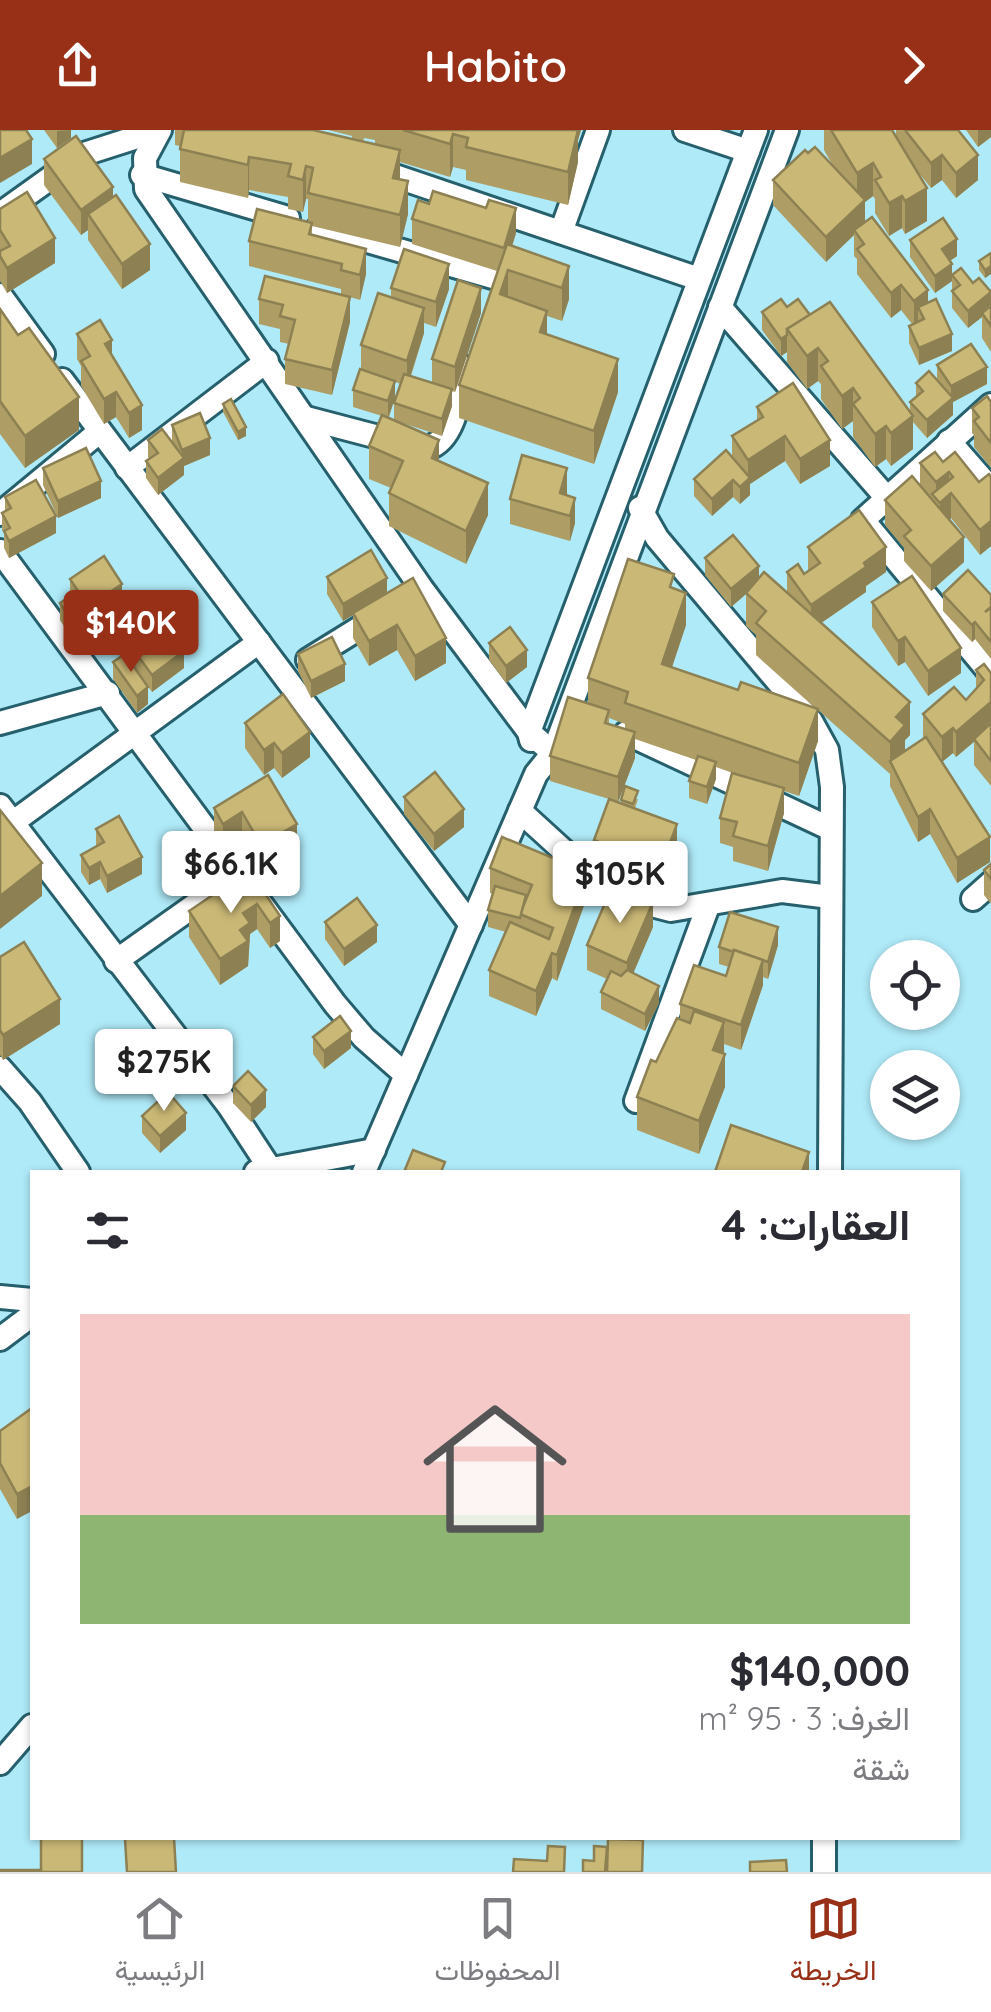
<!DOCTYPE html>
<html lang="ar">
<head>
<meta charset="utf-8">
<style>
	:root { --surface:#fff; --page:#f7f7f7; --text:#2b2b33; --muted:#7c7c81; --line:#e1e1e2; --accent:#983018 }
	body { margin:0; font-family:Quicksand,Vazirmatn,sans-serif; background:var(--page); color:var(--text); direction:rtl; height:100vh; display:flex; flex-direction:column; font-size:38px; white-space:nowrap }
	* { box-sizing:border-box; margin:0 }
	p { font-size:32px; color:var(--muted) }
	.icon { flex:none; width:55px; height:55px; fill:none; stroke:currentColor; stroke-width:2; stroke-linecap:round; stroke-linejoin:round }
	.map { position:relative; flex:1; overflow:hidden; direction:ltr }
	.panel { position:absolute; left:30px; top:1040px; width:930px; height:670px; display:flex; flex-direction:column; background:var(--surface); border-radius:0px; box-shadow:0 2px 8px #0004; direction:rtl }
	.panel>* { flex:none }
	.buttons { position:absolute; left:870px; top:810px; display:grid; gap:20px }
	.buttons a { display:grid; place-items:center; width:90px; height:90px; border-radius:50%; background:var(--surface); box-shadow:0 2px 8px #0004; font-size:50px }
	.price { position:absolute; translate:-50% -85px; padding:0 22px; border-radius:10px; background:#fff; color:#222; font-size:32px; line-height:65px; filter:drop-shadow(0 2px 5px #0008) }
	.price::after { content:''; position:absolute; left:50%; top:60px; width:30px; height:22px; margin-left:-15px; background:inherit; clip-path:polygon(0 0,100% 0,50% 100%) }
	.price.selected { background:var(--accent); color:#fff }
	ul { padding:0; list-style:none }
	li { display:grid; align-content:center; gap:20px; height:530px; padding:0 50px }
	li span { display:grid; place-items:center; height:310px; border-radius:0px; color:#555 }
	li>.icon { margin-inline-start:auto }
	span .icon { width:180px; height:180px; fill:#fffc; stroke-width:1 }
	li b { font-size:42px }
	h2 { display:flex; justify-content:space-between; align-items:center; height:120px; padding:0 50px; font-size:42px }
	header { display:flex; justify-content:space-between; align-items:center; height:130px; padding:0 50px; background:var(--accent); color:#fff; font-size:45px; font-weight:600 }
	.tab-bar { display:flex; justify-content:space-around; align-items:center; height:140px; border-top:2px solid var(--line); background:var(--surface); font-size:28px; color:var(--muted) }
	.tab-bar a { display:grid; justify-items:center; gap:5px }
	.tab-bar .selected { color:var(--accent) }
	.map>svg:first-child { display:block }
</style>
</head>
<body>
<header><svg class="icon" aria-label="forward" viewBox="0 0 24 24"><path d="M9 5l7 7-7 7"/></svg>Habito<svg class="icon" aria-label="share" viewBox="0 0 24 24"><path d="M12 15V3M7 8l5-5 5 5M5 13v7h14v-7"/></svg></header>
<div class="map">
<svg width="991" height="1742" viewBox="0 0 991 1742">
	<rect width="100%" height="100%" fill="#afeaf8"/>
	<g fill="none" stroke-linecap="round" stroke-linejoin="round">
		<defs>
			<g id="street">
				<path d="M160 0 145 28 146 59 422 459 529 602 553 623"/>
				<path d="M685 0 748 21"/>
				<path d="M371 38 699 149"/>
				<path d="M142 45 288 88"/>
				<path d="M0 84 84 24 159 0"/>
				<path d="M319 97 496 148"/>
				<path d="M561 102 598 0"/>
				<path d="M0 165 43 224"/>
				<path d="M720 177 886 367"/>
				<path d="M62 250 471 795"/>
				<path d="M991 275 863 390 991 544"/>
				<path d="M306 288 424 319C455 314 459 265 468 238"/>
				<path d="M949 311 991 359"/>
				<path d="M127 338 267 231"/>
				<path d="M640 378 657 408 811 591 827 620 832 657 830 1042"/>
				<path d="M0 384 99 302"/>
				<path d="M0 421 335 874 364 908 406 945"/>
				<path d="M308 530 379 486"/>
				<path d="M0 593 108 563"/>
				<path d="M626 603 831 699"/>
				<path d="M531 610 529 602 756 0"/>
				<path d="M0 676 229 976 269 1037"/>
				<path d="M520 681 600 754 640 772 671 780 782 761 830 767"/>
				<path d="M12 693 259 512"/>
				<path d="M973 769 991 753"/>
				<path d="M116 831 240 743"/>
				<path d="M0 938 30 972 78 1042"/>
				<path d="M636 971 708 776"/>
				<path d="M256 1042 374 1020"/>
				<path d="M364 1042 536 644 553 623 787 0"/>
				<path d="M0 1167 32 1170"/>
				<path d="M0 1209 32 1185"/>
				<path d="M0 1633 32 1596"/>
				<path d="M824 1708V1742"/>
			</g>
		</defs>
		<use href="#street" stroke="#26606c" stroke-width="28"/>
		<use href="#street" stroke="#fff" stroke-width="22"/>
	</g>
	<g fill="#ae9e65" fill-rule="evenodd">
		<path d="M44 0H71V8L57 18Z"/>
		<path d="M175 0H314L352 9V6L328 0H581L578 10V32L568 75 466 50V40L453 37 450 47 400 32V49L408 84 400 117 312 96V105L366 144 360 170 350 167V192L332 265 285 254V229L289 214 280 212V199L259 194V169L341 165V159L249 136V111L308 92V69H306L303 82 288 79V67L249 60 248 68 180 52V16L175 15ZM364 8 375 10V14L363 12Z"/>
		<path d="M824 0H892L896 6V0H958L978 50 956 68 942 50 931 58 914 37 927 91 905 104 902 98 889 106 875 83V69L873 66 865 72V92L928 172 952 221 919 235 909 213V196L912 194 901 180 891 188 857 144V129L854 126V105L826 132 773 75V50L808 23 833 36 824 20Z"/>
		<path d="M966 0H991V7L978 17Z"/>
		<path d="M44 29 113 67 150 140 122 159 88 110V100L81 105 44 55Z"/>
		<path d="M0 79 55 133 7 163 0 151Z"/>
		<path d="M412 89 516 103 512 116 569 136V169L562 191 547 186V204L618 262 594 334 459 288V255L497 141 412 114Z"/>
		<path d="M910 110 957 126 950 131 952 151 935 163 910 127Z"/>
		<path d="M991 123V144L985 148 979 140V131Z"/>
		<path d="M952 145 973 153 991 162V222L982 208V187L968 198 952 178Z"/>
		<path d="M391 158 449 159 436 197 424 193V203L411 246 432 253V229L481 183 455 262 452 261V276L442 306 396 291 439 331 488 385 466 434 389 396V363L391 358 369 349V316L382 286 353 277V260L361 240V215L391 167ZM395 252 401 254 394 273V290L389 287 395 268Z"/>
		<path d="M787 177 810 185 910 282V272L916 267V253L937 249V235L987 254 953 272V285L927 308 913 292V319L891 336 886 329 875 337 853 307V291L842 299 821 269V254L818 251 807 259 787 232V222L781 226 762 200V182Z"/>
		<path d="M0 179 79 300 25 338 0 304Z"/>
		<path d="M77 204 112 225 142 300 129 308 116 287 104 294 81 256V236L77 229Z"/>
		<path d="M991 272V338L974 317V305L972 303V278Z"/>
		<path d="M223 274 246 306 238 310 223 282Z"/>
		<path d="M757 277 830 336 800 354 785 331 750 354V365L740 374 733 367 712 386 694 366V349L732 328V306L757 290Z"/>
		<path d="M172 295 210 325 184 336V345L158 365 146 348V331L150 329 148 327V310L172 311Z"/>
		<path d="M943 332 979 352 991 347V416L980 425 951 388 950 390 964 432 931 461 904 431V418L885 395V370L920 356V333Z"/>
		<path d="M43 338 101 368 58 388 43 355Z"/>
		<path d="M567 363 575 393 570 411 510 394V369Z"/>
		<path d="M5 367 56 403 9 428 4 418V403L2 400V383L5 381Z"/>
		<path d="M808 417 886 442 866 456V462L821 493 910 605 905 610V621L923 609V584L966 570 976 558V540L991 543V656L974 635V612L956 627 953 623 942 632 990 732 957 753 930 704 918 712 890 656V644L818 580V611L799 666 784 661V683L768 741 733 731V717L720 713V688L741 646 716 637V649L707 674 689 668V651L696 630 635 609V628L618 672 621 673V670L638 669 635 678 677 719 660 766 594 735V710L609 669 550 651V626L588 573V548L674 458 686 495 672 537 738 560 814 577 756 525V505L746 496V464L731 477 705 445V428L759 449 787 463V442L804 444 808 441ZM609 588 625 594V599L609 594Z"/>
		<path d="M327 447 387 463 446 533 415 551 397 520 369 536 353 508V485L343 491 327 464Z"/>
		<path d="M70 449 122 471 70 506 60 490V473L70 466Z"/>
		<path d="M943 464 991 465V529L975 509 972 512 943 481Z"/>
		<path d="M872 472 961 543 928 566 905 532 898 536 872 497Z"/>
		<path d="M489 513 527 537 506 553 489 530Z"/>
		<path d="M130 515 184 538 152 562 144 551 148 574 137 583 113 549V532L130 531Z"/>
		<path d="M298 524 345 551 311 568 298 541Z"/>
		<path d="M245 593 310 627 282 648 274 638 264 645 245 618Z"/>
		<path d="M268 645 297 719 261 741 242 707 223 719 214 703V678Z"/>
		<path d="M404 667 464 697 434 721 404 684Z"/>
		<path d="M96 699 142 744 107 763 100 749 89 755 81 742V725L96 716Z"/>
		<path d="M991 734V774L984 765V740Z"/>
		<path d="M490 738 587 767 557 851 552 848 536 886 489 866V840L506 802 488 797V780L493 764 490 763Z"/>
		<path d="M254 747 280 811 270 818 257 799 250 804 248 836 220 855 189 807V781L238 768 241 766V755Z"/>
		<path d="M325 792 377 812 344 836 325 809Z"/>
		<path d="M653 797 633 843 659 873 645 901 601 879V862L607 849 587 840V815Z"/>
		<path d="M778 815 768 849 763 847V855L741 920 724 914 725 957 699 1024 637 1000V967L680 890V874L726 846 729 837 719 834V817Z"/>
		<path d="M0 827 60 894 3 930 0 925Z"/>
		<path d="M313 907 351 918 324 939 313 924Z"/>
		<path d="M233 956 266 977 251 992 233 973Z"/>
		<path d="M142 986 186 1000 160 1023 142 1003Z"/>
		<path d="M32 1278 17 1389 0 1359V1301Z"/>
	</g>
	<g fill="#8d8153">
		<path d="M71 0V8L57 18V1Z"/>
		<path d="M576 0H581L578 10V32L568 75V42Z"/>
		<path d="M978 0H991V7L978 17Z"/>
		<path d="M453 4V37L450 47V14Z"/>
		<path d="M32 9V34L0 53V28Z"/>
		<path d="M400 20V53L393 48Z"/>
		<path d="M942 25V50L931 58V33Z"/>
		<path d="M978 25V50L956 68V43Z"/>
		<path d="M249 27V60L248 68V35Z"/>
		<path d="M873 33V66L865 72V95L854 100V105L826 132V107L857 76V43Z"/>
		<path d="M306 36V69L303 82V50Z"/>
		<path d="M408 51V84L400 117V85Z"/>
		<path d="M113 57V82L88 84V100L81 105V80Z"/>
		<path d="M927 58V91L905 104V71Z"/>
		<path d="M902 66V98L889 106V73Z"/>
		<path d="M516 78V103L504 143V118Z"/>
		<path d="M55 108V133L7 163V138Z"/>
		<path d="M957 109V126L942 136V119Z"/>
		<path d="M150 114V140L122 159V134Z"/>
		<path d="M366 119V144L360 170V145Z"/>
		<path d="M449 134V159L436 197V172Z"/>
		<path d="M952 134V151L935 163V146Z"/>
		<path d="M569 136V169L562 191V158Z"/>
		<path d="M991 136V144L985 148V140Z"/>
		<path d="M508 140V172L500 164Z"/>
		<path d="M901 155V180L891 188V163Z"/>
		<path d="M481 158V183L455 262V237Z"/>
		<path d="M928 160V185L918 177V193L914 196V171Z"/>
		<path d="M991 162V180L982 183V187L968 198V181Z"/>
		<path d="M350 167V192L332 265V240Z"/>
		<path d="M424 178V203L407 256V231Z"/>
		<path d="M547 181V213L540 202Z"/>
		<path d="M952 204V221L919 235V218Z"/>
		<path d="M787 205V222L781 226V209Z"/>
		<path d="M112 210V235L105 214Z"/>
		<path d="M818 218V251L807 259V226Z"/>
		<path d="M618 229V262L594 334V301Z"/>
		<path d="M987 237V254L953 272V285L927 308V290L951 269V256Z"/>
		<path d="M395 251V268L388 288V271Z"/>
		<path d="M853 258V291L842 299V266Z"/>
		<path d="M452 259V276L442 306V289Z"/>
		<path d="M116 262V287L104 294V269Z"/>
		<path d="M79 267V300L25 338V306Z"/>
		<path d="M142 275V300L129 308V283Z"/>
		<path d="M913 286V319L891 336V303Z"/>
		<path d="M886 296V329L875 337V304Z"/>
		<path d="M246 297V306L238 310V302Z"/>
		<path d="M785 306V331L750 354V365L740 374V357L748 350V330Z"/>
		<path d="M210 308V325L184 336V345L158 365V348L182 330V320Z"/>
		<path d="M439 310V343L432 328Z"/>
		<path d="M830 310V336L800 354V329Z"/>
		<path d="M567 338V363L561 383 560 363Z"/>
		<path d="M949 342V365L951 363V388L940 398V373L936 368V352Z"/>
		<path d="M733 350V367L712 386V369Z"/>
		<path d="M101 351V368L58 388V371Z"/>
		<path d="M488 353V385L466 434V401Z"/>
		<path d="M575 368V393L570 411V386Z"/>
		<path d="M56 386V403L9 428V411Z"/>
		<path d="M991 391V416L980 425V400Z"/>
		<path d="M964 407V432L931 461V436Z"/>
		<path d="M886 417V442L866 456V462L811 500V475Z"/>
		<path d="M759 436V453L731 477V459Z"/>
		<path d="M387 448V465L343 491V474Z"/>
		<path d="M122 454V471L70 506V489Z"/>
		<path d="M686 463V495L662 567V534Z"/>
		<path d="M975 492V509L972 512V495Z"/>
		<path d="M397 495V520L369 536V511Z"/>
		<path d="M905 507V532L898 536V511Z"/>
		<path d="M446 508V533L415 551V526Z"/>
		<path d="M961 518V543L928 566V541Z"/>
		<path d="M527 520V537L506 553V536Z"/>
		<path d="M184 521V538L152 562V545Z"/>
		<path d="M345 534V551L311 568V551Z"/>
		<path d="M148 557V574L137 583V566Z"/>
		<path d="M910 572V605L905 610V628L890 633V612L896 587Z"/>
		<path d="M991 572V597L956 627V602Z"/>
		<path d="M818 579V611L799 666V633Z"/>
		<path d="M953 598V623L942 632V607Z"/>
		<path d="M310 602V627L282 648V623Z"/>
		<path d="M635 602V628L618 672V647Z"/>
		<path d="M274 613V638L264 645V620Z"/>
		<path d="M716 632V649L707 674V657Z"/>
		<path d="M784 658V683L768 741V716Z"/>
		<path d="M464 679V697L434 721V704Z"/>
		<path d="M930 679V704L918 712V687Z"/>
		<path d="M242 682V707L223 719V694Z"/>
		<path d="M297 694V719L261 741V715Z"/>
		<path d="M677 694V719L660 766V740Z"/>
		<path d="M990 707V732L957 753V728Z"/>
		<path d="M142 727V744L107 763V746Z"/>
		<path d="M100 732V749L89 755V738Z"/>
		<path d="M42 733V766L0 799V766Z"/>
		<path d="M587 742V767L557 851V825Z"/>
		<path d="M653 772V797L627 858V833Z"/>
		<path d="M257 774V799L250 804 248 836 220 855V829L240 800 243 783Z"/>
		<path d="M280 786V811L270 818V793Z"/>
		<path d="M377 795V812L344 836V819Z"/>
		<path d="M778 797V815L768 849V832Z"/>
		<path d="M552 823V848L536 886V861Z"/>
		<path d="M763 830V855L741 920V895Z"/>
		<path d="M659 856V873L645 901V884Z"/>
		<path d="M60 869V894L3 930V905Z"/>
		<path d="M724 892V925L713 920Z"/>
		<path d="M351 901V918L324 939V921Z"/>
		<path d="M725 924V957L699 1024V991Z"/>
		<path d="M266 960V977L251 992V975Z"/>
		<path d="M186 983V1000L160 1023V1006Z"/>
		<path d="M809 1022V1042H802Z"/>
		<path d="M32 1356V1381L17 1389V1364Z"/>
	</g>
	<g fill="#cab876" stroke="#8d8153" stroke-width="2.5">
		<path d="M0 0H26L32 9 0 28Z"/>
		<path d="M184 0H313L400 20 393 48 408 51 400 85 308 63 313 38 306 36 303 50 288 46 291 34 249 27 248 35 180 19Z"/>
		<path d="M403 0H578L568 42 466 17 468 8 453 4 450 14Z"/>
		<path d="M831 0H892L927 58 905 71 902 66 889 73 875 50 881 47 873 33 857 43Z"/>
		<path d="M905 0H958L978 25 956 43 942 25 931 33Z"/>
		<path d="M76 6 113 57 81 80 44 29Z"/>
		<path d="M815 17 865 70 826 107 773 50 805 20 808 23Z"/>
		<path d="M433 61 486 78 489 70 516 78 504 118 412 89 418 70 429 74Z"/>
		<path d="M27 62 55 108 7 138 0 126V121L10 116 0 100V79Z"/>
		<path d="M116 65 150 114 122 134 88 84Z"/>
		<path d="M257 79 312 93 309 104 366 119 360 145 341 140 342 134 249 111Z"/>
		<path d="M872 87 928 160 914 171 901 155 891 163 857 119 864 114 854 100Z"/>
		<path d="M943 88 957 109 942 119 952 134 935 146 910 110Z"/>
		<path d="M507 114 569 136 562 158 508 140 500 164 547 181 540 202 618 229 594 301 459 255Z"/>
		<path d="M404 119 449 134 436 172 391 158Z"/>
		<path d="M991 123V136L985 140 979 131Z"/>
		<path d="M961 138 973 153 979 148 991 162 968 181 952 161 960 155 952 145Z"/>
		<path d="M265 146 350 167 332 240 285 229 295 190 280 186 283 175 259 169Z"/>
		<path d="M458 150 481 158 455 237 432 229Z"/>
		<path d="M378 163 424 178 407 231 361 215Z"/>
		<path d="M781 169 787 177 798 169 810 185 787 199V205L781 209 762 182Z"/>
		<path d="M936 169 952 204 919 218 909 196 924 189 918 177Z"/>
		<path d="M830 172 913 286 891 303 886 296 875 304 853 274 860 268 853 258 842 266 821 236 828 231 818 218 807 226 787 199Z"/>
		<path d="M991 176V196L982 183Z"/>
		<path d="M0 179 18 205 29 198 79 267 25 306 0 271Z"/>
		<path d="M100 190 112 210 105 214 142 275 129 283 116 262 104 269 81 231 90 226 77 204Z"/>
		<path d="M971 214 987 237 951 256 937 235Z"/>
		<path d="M360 239 395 251 388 271 353 260Z"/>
		<path d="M929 241 953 268 927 290 910 272 923 261 916 253Z"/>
		<path d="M404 244 452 259 442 289 394 273Z"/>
		<path d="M793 253 830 310 800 329 785 306 748 330 732 306 763 287 757 277Z"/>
		<path d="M987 266 991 272V313L974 291 979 287 972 278Z"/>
		<path d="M231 269 246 297 238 302 223 274Z"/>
		<path d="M200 283 210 308 182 320 172 295Z"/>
		<path d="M382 285 439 310 432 328 488 353 466 401 389 363 403 331 369 316Z"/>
		<path d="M162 299 184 328 158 348 146 331 158 323 148 310Z"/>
		<path d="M86 318 101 351 58 371 43 338Z"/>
		<path d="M726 320 750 348 740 357 733 350 712 369 694 349Z"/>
		<path d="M935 322 943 332 955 322 979 352 989 344 991 347V391L980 400 951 363 940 373 932 364 953 347 949 342 936 352 920 333Z"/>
		<path d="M522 325 567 338 560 363 575 368 570 386 510 369Z"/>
		<path d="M912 346 964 407 931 436 904 406 911 400 885 370Z"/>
		<path d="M36 350 56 386 9 411 4 401 10 398 2 383 11 378 5 367Z"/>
		<path d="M859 380 886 417 864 433 866 437 811 475 787 442 798 434 804 444 820 433 808 417Z"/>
		<path d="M733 405 759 436 731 459 705 428Z"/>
		<path d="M371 420 387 448 343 474 327 447Z"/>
		<path d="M104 426 122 454 70 489 60 473 78 461 70 449Z"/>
		<path d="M628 429 674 444 670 457 686 463 662 534 738 560 741 552 818 579 799 633 625 573 628 562 588 548Z"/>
		<path d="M968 440 991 465V477L985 482 991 478V512L975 492 972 495 943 464Z"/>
		<path d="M764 442 910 572 896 587 905 595 890 612 756 493 766 481 746 463Z"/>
		<path d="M912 446 961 518 928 541 905 507 898 511 872 472Z"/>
		<path d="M413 448 446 508 415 526 397 495 369 511 353 483Z"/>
		<path d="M162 491 184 521 152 545 130 515Z"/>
		<path d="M510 497 527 520 506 536 489 513Z"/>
		<path d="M332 507 345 534 311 551 298 524Z"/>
		<path d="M125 524 148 557 137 566 113 532Z"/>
		<path d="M984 534 991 543V572L956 602 953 598 942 607 923 584 954 557 966 570 984 550 976 540Z"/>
		<path d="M283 564 310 602 282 623 274 613 264 620 245 593Z"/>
		<path d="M568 567 609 580 605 593 635 602 618 647 550 626Z"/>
		<path d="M991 593V631L974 609Z"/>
		<path d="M926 607 990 707 957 728 930 679 918 687 890 631Z"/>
		<path d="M698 626 716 632 707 657 689 651Z"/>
		<path d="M435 642 464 679 434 704 404 667Z"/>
		<path d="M732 643 784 658 768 716 733 706 737 692 720 688Z"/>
		<path d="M268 645 297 694 261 715 242 682 223 694 214 678Z"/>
		<path d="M625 656 638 661 633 674 621 670Z"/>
		<path d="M609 669 677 694 660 740 594 710Z"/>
		<path d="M0 680 42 733 0 766Z"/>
		<path d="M119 686 142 727 107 746 100 732 89 738 81 725 104 712 96 699Z"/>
		<path d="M502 707 587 742 557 825 552 823 536 861 489 840 510 792 549 809 553 798 520 784 532 755 490 738Z"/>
		<path d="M991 734V749L984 740Z"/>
		<path d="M254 747 280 786 270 793 257 774 243 783 250 793 240 800 248 811 220 829 189 781 229 754 238 768 246 763 241 755Z"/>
		<path d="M495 756 526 765 520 788 488 780Z"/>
		<path d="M628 761 653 772 627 833 587 815 608 766 623 772Z"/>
		<path d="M357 768 377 795 344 819 325 792Z"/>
		<path d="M730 782 778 797 768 832 734 820V822L719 817Z"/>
		<path d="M24 812 60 869 3 905 0 900V827Z"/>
		<path d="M734 820 763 830 741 895 680 874 694 835 726 846Z"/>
		<path d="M627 840 659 856 645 884 601 862 611 841 621 846Z"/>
		<path d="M694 881 724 892 713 920 725 924 699 991 637 967 651 930 656 932 677 888 690 893Z"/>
		<path d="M340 886 351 901 324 921 313 907Z"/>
		<path d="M248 941 266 960 251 975 233 956Z"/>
		<path d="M168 962 186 983 160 1006 142 986Z"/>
		<path d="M731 995 809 1022 802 1042H715Z"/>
		<path d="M413 1020 445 1032 441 1042H404Z"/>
		<path d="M32 1278V1356L17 1364 0 1333V1301Z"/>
		<path d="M41 1708H82V1742H0V1740H41Z"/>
		<path d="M143 1708H174L176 1742H127L125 1709Z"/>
		<path d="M608 1709 643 1710 642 1742H607Z"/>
		<path d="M548 1716 565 1717 564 1742H513L514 1729 547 1731Z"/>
		<path d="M594 1716 607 1717 605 1742H583V1730L594 1731Z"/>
		<path d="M786 1730 787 1742H750V1732Z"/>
	</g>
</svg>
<div class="buttons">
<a><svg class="icon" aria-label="locate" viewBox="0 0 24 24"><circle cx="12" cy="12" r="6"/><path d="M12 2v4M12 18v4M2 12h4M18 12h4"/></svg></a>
<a><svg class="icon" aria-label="layers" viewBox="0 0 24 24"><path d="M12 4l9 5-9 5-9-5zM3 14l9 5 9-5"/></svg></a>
</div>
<b class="price selected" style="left:131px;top:545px">$140K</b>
<b class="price" style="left:231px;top:786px">$66.1K</b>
<b class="price" style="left:620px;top:796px">$105K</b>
<b class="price" style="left:164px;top:984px">$275K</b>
<section class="panel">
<h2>العقارات: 4<svg class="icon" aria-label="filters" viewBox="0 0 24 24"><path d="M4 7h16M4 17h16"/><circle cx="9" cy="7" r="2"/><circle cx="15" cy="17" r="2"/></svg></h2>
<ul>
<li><span style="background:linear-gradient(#f6c9c9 65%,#8fb573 0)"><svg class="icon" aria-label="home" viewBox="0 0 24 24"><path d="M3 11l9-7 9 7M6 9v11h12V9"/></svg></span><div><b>$140,000</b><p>الغرف: 3 · 95 m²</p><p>شقة</p></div></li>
</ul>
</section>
</div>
<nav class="tab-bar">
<a class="selected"><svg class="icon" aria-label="map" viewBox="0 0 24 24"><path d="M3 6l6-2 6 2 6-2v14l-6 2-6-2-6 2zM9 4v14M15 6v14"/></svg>الخريطة</a>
<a><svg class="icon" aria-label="saved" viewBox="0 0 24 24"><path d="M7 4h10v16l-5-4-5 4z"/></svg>المحفوظات</a>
<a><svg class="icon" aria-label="home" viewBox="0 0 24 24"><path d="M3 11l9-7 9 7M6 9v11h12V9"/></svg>الرئيسية</a>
</nav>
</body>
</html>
